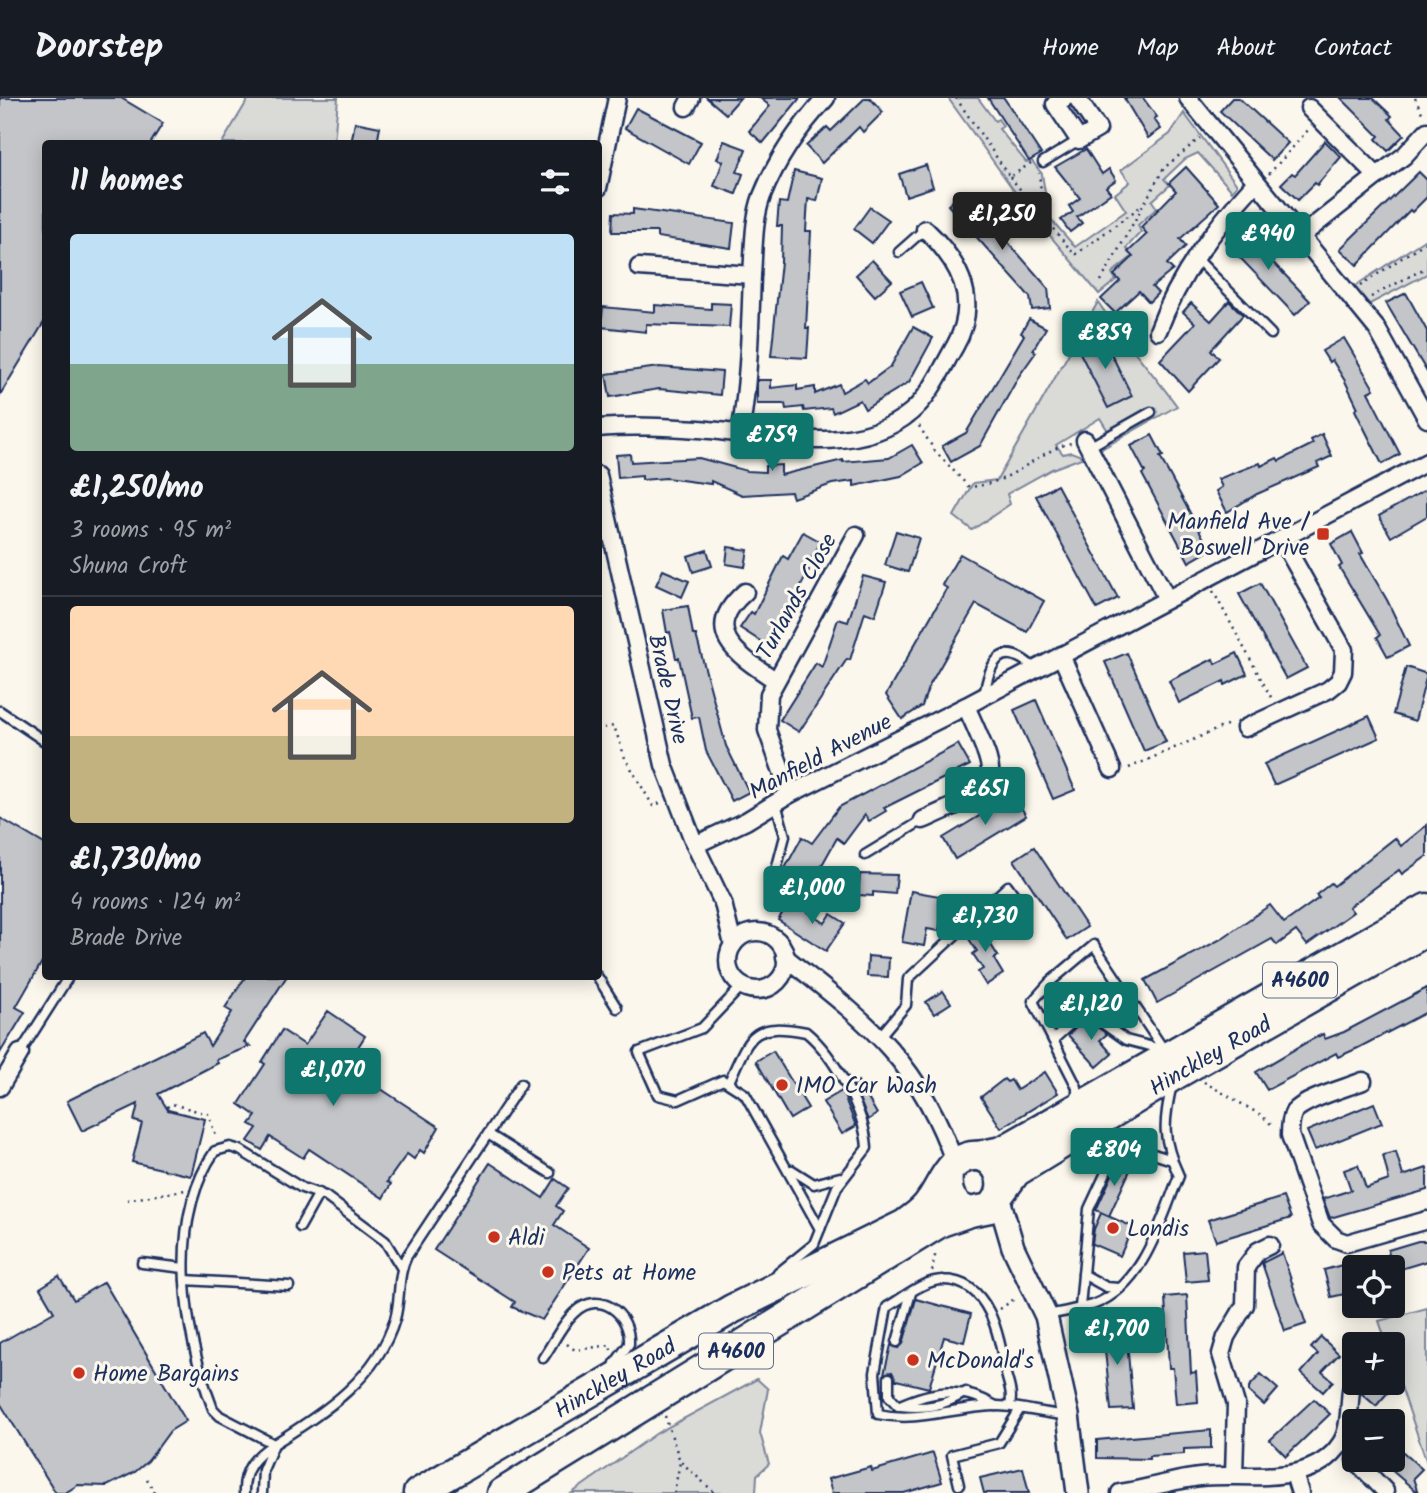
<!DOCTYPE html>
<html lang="en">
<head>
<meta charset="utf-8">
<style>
	:root { --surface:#171b24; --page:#242831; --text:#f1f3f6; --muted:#9ea1a6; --line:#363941; --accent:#0f766e }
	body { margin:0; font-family:Kalam,sans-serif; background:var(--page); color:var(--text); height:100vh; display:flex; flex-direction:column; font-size:26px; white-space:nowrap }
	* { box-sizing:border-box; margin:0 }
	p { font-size:23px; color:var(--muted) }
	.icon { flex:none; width:38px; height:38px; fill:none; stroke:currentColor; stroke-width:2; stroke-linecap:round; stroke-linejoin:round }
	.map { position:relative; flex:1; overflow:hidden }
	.side { position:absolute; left:42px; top:42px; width:560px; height:840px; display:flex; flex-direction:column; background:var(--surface); border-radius:7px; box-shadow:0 4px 18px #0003 }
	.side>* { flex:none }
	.controls { position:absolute; left:1342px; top:1157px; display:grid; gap:14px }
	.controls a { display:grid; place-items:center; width:63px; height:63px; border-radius:7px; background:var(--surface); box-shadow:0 4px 18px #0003; font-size:35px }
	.price { position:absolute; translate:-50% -60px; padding:0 16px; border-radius:7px; background:var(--accent); color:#fff; font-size:23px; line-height:46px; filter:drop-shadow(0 2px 4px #0008) }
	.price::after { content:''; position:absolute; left:50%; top:42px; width:21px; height:16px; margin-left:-10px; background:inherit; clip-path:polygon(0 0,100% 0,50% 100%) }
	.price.active { background:#222; color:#fff }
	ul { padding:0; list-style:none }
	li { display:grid; align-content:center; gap:14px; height:371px; padding:0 28px }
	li+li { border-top:2px solid var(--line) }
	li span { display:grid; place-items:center; height:217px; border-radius:7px; color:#555 }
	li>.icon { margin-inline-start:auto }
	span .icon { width:126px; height:126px; fill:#fffc; stroke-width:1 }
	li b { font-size:30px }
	h2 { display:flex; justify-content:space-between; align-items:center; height:84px; padding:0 28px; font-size:30px }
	header { display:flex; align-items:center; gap:42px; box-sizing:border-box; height:98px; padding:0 35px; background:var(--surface); border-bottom:2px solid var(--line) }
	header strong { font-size:33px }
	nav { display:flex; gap:38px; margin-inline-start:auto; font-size:24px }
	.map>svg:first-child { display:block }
</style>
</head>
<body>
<header>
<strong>Doorstep</strong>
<nav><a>Home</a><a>Map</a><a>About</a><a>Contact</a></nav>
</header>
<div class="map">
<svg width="1427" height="1395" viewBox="0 0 1427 1395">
	<rect width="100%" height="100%" fill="#fbf7ec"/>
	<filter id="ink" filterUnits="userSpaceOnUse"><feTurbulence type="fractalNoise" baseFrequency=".0143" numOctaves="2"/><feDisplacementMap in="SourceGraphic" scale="14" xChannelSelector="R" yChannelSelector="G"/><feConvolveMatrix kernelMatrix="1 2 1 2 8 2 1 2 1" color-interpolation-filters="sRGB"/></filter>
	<g filter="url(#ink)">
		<g fill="#dadad7" stroke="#7a849a" stroke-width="2">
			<path d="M249 0H338L334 45H222Z"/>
			<path d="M948 0H978L995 23 998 21 1003 28 999 31 1026 64 1032 63 1042 76 1049 119 1075 149 1126 113 1115 96 1130 84 1121 72 1170 36 1184 15 1237 87 1232 93 1198 55 1185 61 1164 81 1170 87 1152 103 1157 110 1138 127 1141 134 1126 150 1133 158 1112 175 1116 182 1099 196 1025 108Z"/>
			<path d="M1427 140V176L1366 208 1352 190Z"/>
			<path d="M1098 204C1122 241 1151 272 1177 308L1098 353 1097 346 1108 333 1100 320 1056 347 1063 356 1071 354 1084 359 1052 371 1007 396 1010 406 972 432 954 418 973 385 997 382Z"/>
			<path d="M1427 1210V1365L1393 1265V1246H1387L1379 1223Z"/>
			<path d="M757 1281 768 1291 760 1335 769 1366 757 1377 756 1395H572L657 1335Z"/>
		</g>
		<g fill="#c3c5c9" stroke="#1b2f5e" stroke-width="2">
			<path d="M0 0H121L163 25 150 46H46V221L0 297Z"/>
			<path d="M707 0H740L726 16Z"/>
			<path d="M760 0H800L763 45 749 33 770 8Z"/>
			<path d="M865 0H870L883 14 863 34 859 29 822 65 806 48 827 29 831 33Z"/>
			<path d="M988 0H1004L1041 56 1029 63Z"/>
			<path d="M1124 0H1143L1157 19 1154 21 1161 31 1148 40Z"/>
			<path d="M1232 0H1239L1288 45 1272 62 1220 13Z"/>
			<path d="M1341 0H1373L1392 18 1389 21 1404 37 1388 53 1376 41 1379 38Z"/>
			<path d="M636 10 701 44 689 66 625 30Z"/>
			<path d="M355 24 380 29 377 46H351Z"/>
			<path d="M724 43 746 51 737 74 743 76 736 96 714 88 723 63 717 61Z"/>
			<path d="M1325 43 1341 59 1317 87 1315 85 1298 102 1281 86 1292 75 1295 77Z"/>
			<path d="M1086 51 1102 76 1109 71 1116 82 1106 89 1111 95 1077 119 1082 125 1070 134 1061 122 1073 114 1069 108 1080 100 1055 69Z"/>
			<path d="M926 67 933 89 906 98 899 76Z"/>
			<path d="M1186 69 1219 106 1180 141 1186 148 1167 166 1173 172 1152 189 1158 195 1149 204 1139 193 1115 215 1101 201 1120 183 1114 177 1133 159 1128 154 1147 136 1141 129 1176 93 1169 85Z"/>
			<path d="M794 73 822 80 817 103 808 101 806 133H811L806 230H809L807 260 771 258 781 164 782 128H777L779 104 787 105Z"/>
			<path d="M1419 74 1427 82V99L1412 114 1410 112 1357 167 1340 151Z"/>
			<path d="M960 97H964L979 111 1048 190 1050 210 1032 212 1030 199 948 107Z"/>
			<path d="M870 109 889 122 872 145 854 131Z"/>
			<path d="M633 111 734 125 731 150 657 139V134H612L613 115 633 116Z"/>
			<path d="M1240 130 1310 203 1295 217 1225 144Z"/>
			<path d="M872 162 892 183 875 198 856 177Z"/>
			<path d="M921 184 933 210 912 219 900 193Z"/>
			<path d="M1406 195 1427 233V274L1386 205Z"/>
			<path d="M1229 203 1243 217 1211 252 1219 260 1188 293 1160 262 1195 225 1183 214 1191 205 1211 223Z"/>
			<path d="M711 205 731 206 729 229 646 226V234L601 229 603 209 655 214V207L711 211Z"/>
			<path d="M1029 221 1046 230 1033 252 1036 254 1019 278 980 348 951 364 942 348 966 335 1024 237 1021 235Z"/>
			<path d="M913 229 933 240 909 284 865 311 860 302 833 315 831 310 804 313 803 309 786 311 785 306H757V282H771V290L797 287V292L815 289V296L839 286 842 294 865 281 868 285 891 268Z"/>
			<path d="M1102 237 1132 298 1108 310 1077 249Z"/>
			<path d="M1344 240 1374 291 1368 294 1400 356 1382 366 1355 312 1358 310 1345 283 1332 262 1329 264 1322 253Z"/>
			<path d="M659 269 722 274 720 297 659 291 610 299 606 276Z"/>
			<path d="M1322 336 1332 358 1317 365 1319 369 1257 396 1227 414 1216 393 1222 389 1218 381 1260 365 1261 368 1277 360 1279 363 1313 346 1311 342Z"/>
			<path d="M1152 337 1163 358 1160 359 1210 452 1189 464 1142 376 1145 374 1131 348Z"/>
			<path d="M912 347 923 365 901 378 854 388V383L832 386 793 400 791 394 742 397 711 383V386L666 380 642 382V378L618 380 616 357 630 356 631 364 699 360 747 373 765 374V368L781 367V377L843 362V364L889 360Z"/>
			<path d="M1057 387 1118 500 1097 511 1036 398Z"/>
			<path d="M1427 391V418L1391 439 1379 418Z"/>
			<path d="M896 433 919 440 908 474 885 467Z"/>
			<path d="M803 434 821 444 806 470 809 472 798 494 765 546 740 530 751 514 754 516 783 458 788 461Z"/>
			<path d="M1352 434 1363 455 1360 456 1387 502 1409 548 1388 559 1377 539 1380 537 1339 469 1342 467 1331 446Z"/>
			<path d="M728 449 748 452 745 469 726 466Z"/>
			<path d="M707 452 712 468 693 474 688 458Z"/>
			<path d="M960 456 1044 503 1027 534 976 506 928 590 922 608 902 621 886 597 947 490 942 487Z"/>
			<path d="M663 472 689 483 682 499 656 487Z"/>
			<path d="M863 478 886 484 875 518 865 514 850 562 847 561 799 634 780 622 816 565 822 569 838 521 848 524Z"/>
			<path d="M1260 485 1307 570 1286 581 1239 496Z"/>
			<path d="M688 508 693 537H696L726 648 749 694 732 703 706 653 699 619 692 620 679 560H676L670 534 667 535 663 512Z"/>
			<path d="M1127 555 1166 644 1144 653 1105 564Z"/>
			<path d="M1237 555 1247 576 1225 587 1224 583 1179 605 1169 583 1213 561 1215 566Z"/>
			<path d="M1406 569 1427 576 1415 623 1393 616Z"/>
			<path d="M1036 602 1075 692 1053 701 1014 612Z"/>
			<path d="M1369 618 1379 640 1274 687 1264 666Z"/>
			<path d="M958 646 970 667 884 710 886 713 869 723 865 717 844 745 837 740 808 792 783 774 802 739 812 745 839 709Z"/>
			<path d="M1014 697 1026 718 955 761 943 740Z"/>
			<path d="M0 720 46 747V857L16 909 25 914 0 955Z"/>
			<path d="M1427 727V758L1402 776 1399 772 1349 809 1353 814 1307 847 1296 833 1277 847 1272 841 1157 905 1145 882 1221 841 1270 807 1284 825 1319 800 1316 797 1331 785 1334 788 1395 740 1401 748Z"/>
			<path d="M1034 749 1087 829 1067 842 1014 762Z"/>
			<path d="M860 776 897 777 895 796 873 794V798L858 797Z"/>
			<path d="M911 793 945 799 939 833 927 831 924 848 902 844Z"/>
			<path d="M790 803 825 825 831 816 845 825 826 853 778 822Z"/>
			<path d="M985 826 993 839 988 842 998 858 994 861 1003 876 986 887 978 874 983 871 973 856 977 853 967 838Z"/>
			<path d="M868 858 889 860 888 879 867 878Z"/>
			<path d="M246 878H287L244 944 250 948 216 962 218 965 158 996 168 1012 205 1021 191 1078 132 1064 142 1025 134 1023 138 1006 82 1033 67 1003 203 935 210 948 232 914 225 910Z"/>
			<path d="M1427 890V914L1358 950 1338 959 1336 955 1267 992 1256 974 1309 943 1323 936 1325 941 1344 934Z"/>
			<path d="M943 893 951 905 934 916 926 904Z"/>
			<path d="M1106 895 1127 919 1117 927 1090 908Z"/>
			<path d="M328 913 365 938 346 968 439 1029 424 1055 420 1052 414 1061 407 1056 387 1084 391 1086 383 1100 309 1051 303 1060 270 1039 262 1052 248 1043 257 1030 250 1026 256 1018 239 1006 265 966 262 964 282 932 305 947Z"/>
			<path d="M1086 921 1107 936 1100 942 1112 956 1097 969 1068 937Z"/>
			<path d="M773 953 808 1010 790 1021 756 963Z"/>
			<path d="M1045 974 1058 995 1001 1030 981 999 1004 981 1007 984 1011 982 1017 992Z"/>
			<path d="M858 983 877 1016 868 1022 853 987Z"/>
			<path d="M842 993 856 1028 842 1036 823 1004Z"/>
			<path d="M1374 1005 1382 1025 1315 1052 1307 1033Z"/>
			<path d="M1396 1054 1403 1078 1427 1070V1092L1330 1120 1323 1101 1351 1092 1344 1072 1358 1067 1366 1090 1389 1082 1383 1057Z"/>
			<path d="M1119 1062 1132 1068 1109 1118 1096 1112Z"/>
			<path d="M490 1065 543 1100 555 1081 568 1090 556 1108 563 1113 554 1127 589 1150 542 1222 512 1209 515 1204 434 1152Z"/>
			<path d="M1283 1099 1291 1120 1216 1143 1208 1122Z"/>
			<path d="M1101 1115 1133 1129 1120 1158 1092 1146 1094 1131Z"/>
			<path d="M1418 1143H1427V1163L1394 1173 1393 1169H1361L1360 1166 1389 1157 1388 1152Z"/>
			<path d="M1205 1152 1208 1182 1186 1184 1183 1154Z"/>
			<path d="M1282 1155 1306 1226 1285 1233 1262 1165Z"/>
			<path d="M1342 1167 1343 1171 1354 1167V1194L1331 1199 1324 1172Z"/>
			<path d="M59 1178 74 1202 104 1184 186 1323 170 1333 148 1363 135 1374 107 1388 78 1387 65 1395H56L0 1305V1245L54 1214 40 1190Z"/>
			<path d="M1187 1197 1191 1275 1196 1274 1198 1304 1176 1306 1173 1270H1169L1165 1199Z"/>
			<path d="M916 1201 971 1216 964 1244 944 1239 929 1290 896 1282 892 1274 884 1276 891 1247 898 1250 903 1246Z"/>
			<path d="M1118 1226 1120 1245 1127 1244 1133 1311 1111 1312 1104 1242 1098 1243 1096 1228Z"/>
			<path d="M1321 1239 1339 1256 1322 1274 1333 1283 1323 1294 1301 1275 1318 1256 1311 1250Z"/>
			<path d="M1261 1276 1278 1291 1264 1307 1249 1294V1289Z"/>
			<path d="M1367 1284H1382L1390 1292 1376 1308 1361 1295Z"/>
			<path d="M1314 1301 1330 1316 1286 1358 1270 1342Z"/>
			<path d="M1211 1332V1350L1184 1351V1356L1149 1358V1361L1097 1360V1342Z"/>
			<path d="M1393 1345 1422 1371 1413 1380 1418 1395 1390 1371 1393 1368Z"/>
			<path d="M933 1355 942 1384 904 1395H832L828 1381 871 1369 872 1373Z"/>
			<path d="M1023 1370 1029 1395H984L980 1380Z"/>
		</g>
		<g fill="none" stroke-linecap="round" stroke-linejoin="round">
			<defs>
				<g id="lane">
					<path d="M1043 64 1079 42"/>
					<path d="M899 154 925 131"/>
					<path d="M1196 160 1271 236"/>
					<path d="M1089 349 1151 314"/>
					<path d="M984 599C989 564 1001 540 1035 571"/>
					<path d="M0 613 46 644"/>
					<path d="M776 705 785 738 775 776 801 796 820 806"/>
					<path d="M865 757 923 722"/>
					<path d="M597 878 617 910"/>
					<path d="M742 888 702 930 639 954 658 997 678 1002 723 982 745 996 820 1131"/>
					<path d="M881 937 906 907 908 881 1008 788 1022 808"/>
					<path d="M1053 942 1033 903 1050 884 1094 847 1164 952"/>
					<path d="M20 955 69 878"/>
					<path d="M729 984C750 937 751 924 806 934 834 957 865 1014 867 1050L837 1089 814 1146 778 1175"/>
					<path d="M1077 1001V989L1053 942 1085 913 1126 942 1165 952"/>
					<path d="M488 1036 550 1075"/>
					<path d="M792 1072 814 1086 840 1079"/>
					<path d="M300 1129 319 1095"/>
					<path d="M142 1165 184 1170"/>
					<path d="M401 1169 385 1143 325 1098 302 1090 240 1052 230 1049 215 1053C166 1124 184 1235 213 1311L220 1318 274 1346C324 1314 377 1281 395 1221 401 1200 397 1177 407 1158L521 986"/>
					<path d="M1083 1176 1106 1189 1119 1190"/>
					<path d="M185 1182 289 1188"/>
					<path d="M1080 1209 1089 1111 1116 1053 1135 1050 1172 1062"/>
					<path d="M1047 1217C1063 1214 1080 1211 1095 1206 1144 1187 1161 1122 1179 1078 1162 1041 1163 1025 1172 986"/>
					<path d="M897 1244 911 1195"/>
					<path d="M543 1260C553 1246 562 1225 575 1214 600 1191 631 1216 629 1246L615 1265"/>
					<path d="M889 1280V1298L898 1308C933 1292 962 1288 996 1308"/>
					<path d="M900 1308C926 1311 944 1308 966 1294"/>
					<path d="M1010 1308C1013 1294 1008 1286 1005 1272 999 1238 990 1183 944 1182 925 1181 903 1200 887 1209L875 1275 878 1316C918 1325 954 1309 994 1308 1017 1307 1041 1316 1065 1317"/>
					<path d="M959 1387 952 1357 999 1345 1020 1311"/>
					<path d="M244 1395C243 1371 255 1358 274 1346L263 1372 262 1395"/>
				</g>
				<g id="street">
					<path d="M1065 0 1055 6 1079 42 1098 31 1077 0"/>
					<path d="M1188 0 1377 231 1427 321"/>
					<path d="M686 9 691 0"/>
					<path d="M1377 78 1404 58 1427 33"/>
					<path d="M598 90 617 0"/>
					<path d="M1301 138 1377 78 1309 10"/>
					<path d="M639 169 752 177"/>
					<path d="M1158 233C1179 177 1215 129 1255 85"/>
					<path d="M598 330C631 327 666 329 699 331 764 336 855 361 911 314 931 297 942 270 955 248 981 202 959 163 925 131"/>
					<path d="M740 336C749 284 750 230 752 177 754 151 753 122 762 98 777 60 799 29 826 0"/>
					<path d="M1085 342 1167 501"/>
					<path d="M598 377 664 667 695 747 723 805 733 847"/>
					<path d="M745 494C699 534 739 558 775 582"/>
					<path d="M1061 557 1112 671"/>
					<path d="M1245 630 1328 592 1338 584 1343 574 1344 552 1282 442"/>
					<path d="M790 696 767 632 769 596 856 437"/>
					<path d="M923 722C1006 685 1002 690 966 608"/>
					<path d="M695 747 746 723 790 696 966 608 1427 364"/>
					<circle cx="757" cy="863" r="29"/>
					<path d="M785 859C867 924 920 963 955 1066"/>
					<path d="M1363 983C1346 990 1304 1001 1294 1014 1290 1021 1290 1030 1290 1037L1321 1126 1336 1141 1347 1145 1427 1122"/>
					<path d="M0 989 20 955"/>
					<path d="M1355 1362 1385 1393"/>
					<path d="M1294 1376 1300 1395"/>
					<path d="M1234 1377 1236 1306 1221 1256 1226 1239 1245 1207 1246 1169 1258 1153 1270 1147"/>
					<path d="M1120 1395C1146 1391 1173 1382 1200 1379 1245 1374 1311 1391 1341 1345 1350 1332 1349 1308 1351 1292"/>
				</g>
				<path id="secondary" d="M999 1101 1013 1149 1046 1218 1068 1317 1078 1395"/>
				<g id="highway">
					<path d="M978 1058 1002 1053 1427 810"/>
					<path id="s1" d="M1002 1093 1016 1074 1175 977 1427 833"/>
					<path id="s2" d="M418 1395 732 1211 905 1126C914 1119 924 1113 930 1103 939 1091 946 1071 959 1063 991 1043 1017 1087 990 1110L970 1114C951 1107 946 1095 948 1076"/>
					<path d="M502 1395 941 1124 970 1114"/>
				</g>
			</defs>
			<use href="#lane" stroke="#1b2f5e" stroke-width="13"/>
			<use href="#street" stroke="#1b2f5e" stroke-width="21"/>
			<use href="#secondary" stroke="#1b2f5e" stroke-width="26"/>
			<use href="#highway" stroke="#1b2f5e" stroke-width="33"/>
			<g stroke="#1b2f5e" stroke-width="2.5" stroke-dasharray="2 5" stroke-linecap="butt">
				<path d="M956 0 1010 79 1031 65"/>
				<path d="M1415 0 1424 19"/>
				<path d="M1269 76 1309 31"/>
				<path d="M1010 79 1044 120 1039 75"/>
				<path d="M1044 120 1075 157 1140 109"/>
				<path d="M1101 183 1164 70 1200 40"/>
				<path d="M1360 188 1427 143"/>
				<path d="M1371 199 1427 169"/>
				<path d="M919 328 935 353 969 389C1016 385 1031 356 1071 345"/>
				<path d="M1213 493 1272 601"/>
				<path d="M604 630 614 628 625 660 653 708 660 705"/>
				<path d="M1129 670 1229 626"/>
				<path d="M1204 984 1261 1017 1274 1029"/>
				<path d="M167 1009 172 1006 208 1016 217 1041"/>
				<path d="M127 1102 185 1092"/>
				<path d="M932 1173 936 1153"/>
				<path d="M1000 1211 1017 1199"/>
				<path d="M567 1246 575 1252 610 1247 611 1252"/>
				<path d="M665 1318 680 1363 715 1395"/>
				<path d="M147 1381 155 1395"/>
				<path d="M674 1395 680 1364"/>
			</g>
			<use href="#lane" stroke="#fbf7ec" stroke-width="8"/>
			<use href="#street" stroke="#fbf7ec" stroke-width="16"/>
			<use href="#secondary" stroke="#fbf7ec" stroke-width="21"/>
			<use href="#highway" stroke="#fbf7ec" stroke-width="28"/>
		</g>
	</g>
	<g fill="#c8321e" stroke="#fbf7ec" stroke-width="2.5">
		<rect x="1316" y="429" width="14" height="14" rx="3.5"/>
		<circle cx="782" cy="987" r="7"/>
		<circle cx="1113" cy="1130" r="7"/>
		<circle cx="494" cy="1139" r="7"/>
		<circle cx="548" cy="1174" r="7"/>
		<circle cx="913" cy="1262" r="7"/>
		<circle cx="79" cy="1275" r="7"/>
	</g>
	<g text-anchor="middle" stroke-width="6" stroke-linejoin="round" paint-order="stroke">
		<g fill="#fbf7ec" stroke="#5e6b89" stroke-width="2">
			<rect x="1263" y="864.5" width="74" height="35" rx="5"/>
			<rect x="699" y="1235.5" width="74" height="35" rx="5"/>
		</g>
		<g font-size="21" font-weight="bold" fill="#1b2f5e">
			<text x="1300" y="889">A4600</text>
			<text x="736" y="1260">A4600</text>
		</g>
		<g font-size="23" fill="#1b2f5e" stroke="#fbf7ec" text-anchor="start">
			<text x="1309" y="431" text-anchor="end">Manfield Ave /<tspan x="1309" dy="26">Boswell Drive</tspan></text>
			<text x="796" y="995">IMO Car Wash</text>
			<text x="1127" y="1138">Londis</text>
			<text x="508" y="1147">Aldi</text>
			<text x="562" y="1182">Pets at Home</text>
			<text x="927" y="1270">McDonald's</text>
			<text x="93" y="1283">Home Bargains</text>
		</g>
		<g font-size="23" fill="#1b2f5e" stroke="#fbf7ec">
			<text transform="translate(796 498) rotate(-61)" y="8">Turlands Close</text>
			<text transform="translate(669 591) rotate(77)" y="8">Brade Drive</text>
			<text transform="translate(820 658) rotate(-28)" y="8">Manfield Avenue</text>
			<text dy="8" stroke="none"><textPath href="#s1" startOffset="250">Hinckley Road</textPath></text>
			<text dy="8" stroke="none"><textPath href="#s2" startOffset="228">Hinckley Road</textPath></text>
		</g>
	</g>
</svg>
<div class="controls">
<a><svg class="icon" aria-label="locate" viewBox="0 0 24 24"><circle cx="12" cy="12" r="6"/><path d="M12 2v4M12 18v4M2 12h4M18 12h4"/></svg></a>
<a>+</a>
<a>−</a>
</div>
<b class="price active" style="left:1002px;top:154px">£1,250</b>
<b class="price" style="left:1268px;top:174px">£940</b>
<b class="price" style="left:1105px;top:273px">£859</b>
<b class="price" style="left:772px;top:375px">£759</b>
<b class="price" style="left:985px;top:729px">£651</b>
<b class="price" style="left:812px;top:828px">£1,000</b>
<b class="price" style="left:985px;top:856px">£1,730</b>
<b class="price" style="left:1091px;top:944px">£1,120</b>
<b class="price" style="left:333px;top:1010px">£1,070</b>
<b class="price" style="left:1114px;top:1090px">£804</b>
<b class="price" style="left:1117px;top:1269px">£1,700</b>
<section class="side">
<h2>11 homes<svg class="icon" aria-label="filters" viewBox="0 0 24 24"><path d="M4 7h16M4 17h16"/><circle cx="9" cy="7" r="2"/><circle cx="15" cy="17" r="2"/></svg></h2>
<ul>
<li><span style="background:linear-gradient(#bfe0f5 60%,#7fa58c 0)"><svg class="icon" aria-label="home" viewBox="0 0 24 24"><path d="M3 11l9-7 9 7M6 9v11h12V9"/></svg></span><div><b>£1,250/mo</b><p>3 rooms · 95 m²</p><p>Shuna Croft</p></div></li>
<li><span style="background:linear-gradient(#ffd9b3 60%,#c2b280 0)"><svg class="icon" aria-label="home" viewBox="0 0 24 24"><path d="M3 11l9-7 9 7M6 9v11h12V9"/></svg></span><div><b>£1,730/mo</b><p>4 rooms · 124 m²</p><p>Brade Drive</p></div></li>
</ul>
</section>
</div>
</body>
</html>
